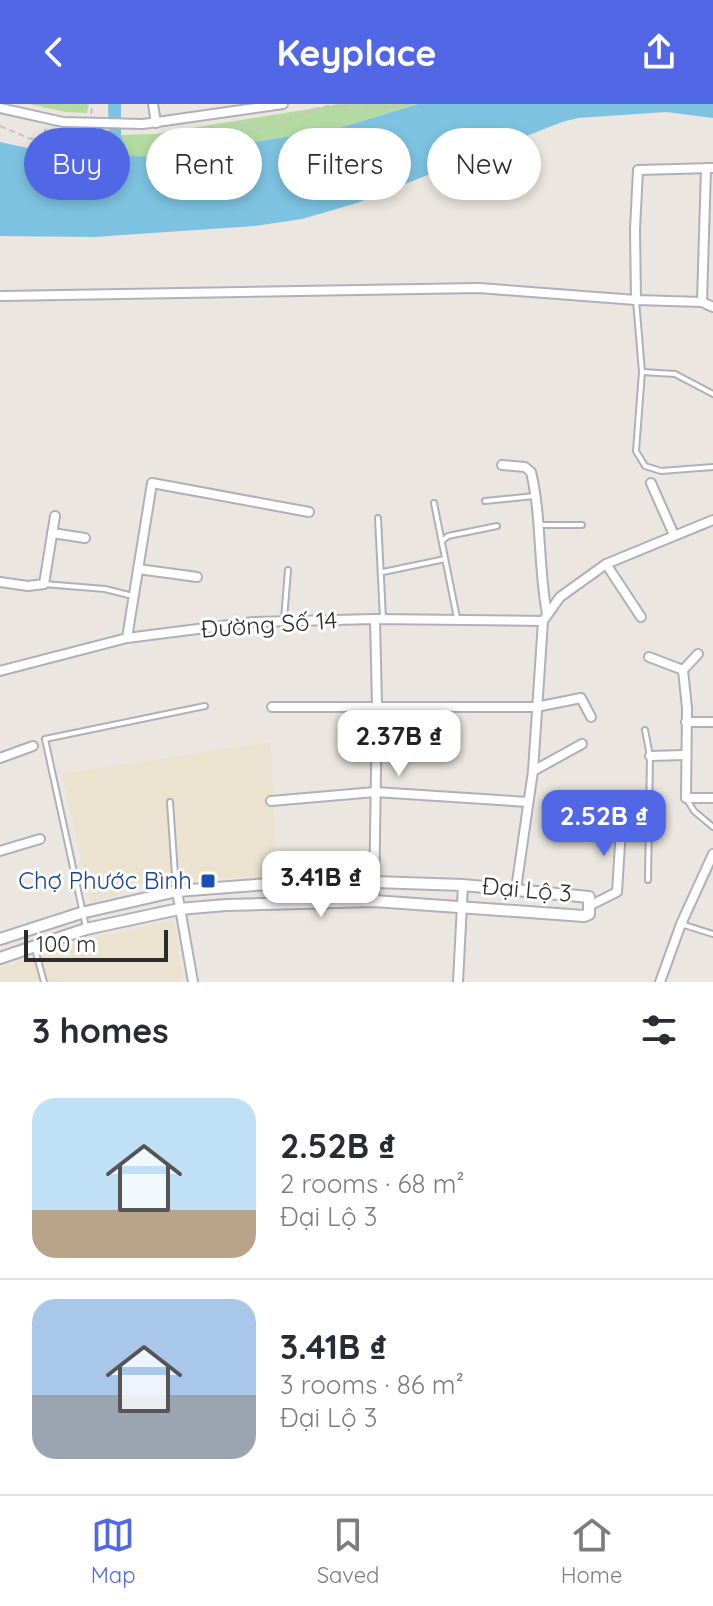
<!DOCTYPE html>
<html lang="en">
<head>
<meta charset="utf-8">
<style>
	:root { --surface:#fff; --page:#f7f7f7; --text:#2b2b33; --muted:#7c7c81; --line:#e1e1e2; --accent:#5167e6 }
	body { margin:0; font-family:Quicksand,sans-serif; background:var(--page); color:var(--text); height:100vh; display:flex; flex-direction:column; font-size:30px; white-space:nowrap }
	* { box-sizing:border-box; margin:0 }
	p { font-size:26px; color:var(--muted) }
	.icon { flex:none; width:44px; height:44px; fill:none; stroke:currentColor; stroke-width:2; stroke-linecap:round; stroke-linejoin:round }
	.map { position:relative; height:878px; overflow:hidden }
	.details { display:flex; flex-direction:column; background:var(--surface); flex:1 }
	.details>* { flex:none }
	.banner { position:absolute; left:24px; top:24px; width:666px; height:72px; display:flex; gap:16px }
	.scale { position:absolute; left:24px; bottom:20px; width:144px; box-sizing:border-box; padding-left:8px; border:4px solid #2b2b2b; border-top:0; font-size:22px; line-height:28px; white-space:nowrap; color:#2b2b2b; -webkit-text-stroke:6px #fff; paint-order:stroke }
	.price { position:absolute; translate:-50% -68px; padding:0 18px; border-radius:16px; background:#fff; color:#222; font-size:26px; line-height:52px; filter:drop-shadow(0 2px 4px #0008) }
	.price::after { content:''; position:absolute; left:50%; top:48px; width:24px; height:18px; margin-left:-12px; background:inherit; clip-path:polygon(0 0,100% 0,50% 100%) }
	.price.on { background:var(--accent); color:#fff }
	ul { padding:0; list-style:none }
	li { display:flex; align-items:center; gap:24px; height:200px; padding:0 32px }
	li+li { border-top:2px solid var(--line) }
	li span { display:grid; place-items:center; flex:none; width:224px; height:160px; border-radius:24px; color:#555 }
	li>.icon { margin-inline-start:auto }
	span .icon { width:96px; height:96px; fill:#fffc; stroke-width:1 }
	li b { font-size:34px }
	h2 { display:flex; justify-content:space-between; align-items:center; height:96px; padding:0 32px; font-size:34px }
	.pill { padding:0 28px; border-radius:36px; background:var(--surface); box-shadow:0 4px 12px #0003; font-size:28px; line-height:72px }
	.pill.on { background:var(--accent); color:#fff }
	header { display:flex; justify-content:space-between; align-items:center; height:104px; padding:0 32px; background:var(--accent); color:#fff; font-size:36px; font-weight:700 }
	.tab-bar { display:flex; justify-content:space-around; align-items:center; height:112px; border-top:2px solid var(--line); background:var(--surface); font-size:22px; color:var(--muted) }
	.tab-bar a { display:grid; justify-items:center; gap:4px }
	.tab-bar .on { color:var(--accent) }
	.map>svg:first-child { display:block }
</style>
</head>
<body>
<header><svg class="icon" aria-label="back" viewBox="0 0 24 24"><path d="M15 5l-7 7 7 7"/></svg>Keyplace<svg class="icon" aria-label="share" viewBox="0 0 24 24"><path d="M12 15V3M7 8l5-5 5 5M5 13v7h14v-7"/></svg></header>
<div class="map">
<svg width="713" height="878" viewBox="0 0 713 878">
	<rect width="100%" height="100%" fill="#ebe6df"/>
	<g fill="#ebe3d0">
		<path d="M270 638 277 771 154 778 91 799 62 670Z"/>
		<path d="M174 816 183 878H0V864L86 836Z"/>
	</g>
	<g fill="#b3dba1">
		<path d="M29 0H89L87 9 66 8Z"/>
		<path d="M340 0H418L336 25 158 53H129L121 31 155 30Z"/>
	</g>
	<path fill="#7dc3e1" d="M108 0H121V31L129 52 158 53 336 25 418 0H713V14L666 8 578 14 562 18 357 99 302 115 255 122 94 133 0 132V38L64 52 99 53 109 32Z"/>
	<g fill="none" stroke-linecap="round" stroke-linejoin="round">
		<defs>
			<g id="service">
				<path d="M636 196 642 268 636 347 645 362 661 367 713 363"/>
				<path d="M642 268 675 270 713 290"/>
				<path d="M485 397 534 392"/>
				<path d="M434 399 457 514"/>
				<path d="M378 414 383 515"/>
				<path d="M540 421H582"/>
				<path d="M442 437 448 432 497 422"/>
				<path d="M383 468 445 455"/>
				<path d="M44 480 105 485 133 492"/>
				<path d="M284 515 288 466"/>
				<path d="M645 626 650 652 648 776"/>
				<path d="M686 694 694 707 713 723"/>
				<path d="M170 698 176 785"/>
				<path d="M681 820 713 830"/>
				<path d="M86 823 45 635 205 602"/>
				<path d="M35 845 44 878"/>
			</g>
			<g id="minor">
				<path d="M153 0 156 19"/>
				<path d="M0 4 63 18 143 20 283 0"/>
				<path d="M2 192 479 184 636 196 702 198 713 203"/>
				<path d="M636 196 635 125 638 66 713 64"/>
				<path d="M702 198 706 64"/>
				<path d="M502 361 525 363 531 368C542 414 538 463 547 510"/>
				<path d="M651 379 674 431"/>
				<path d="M52 429 85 434"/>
				<path d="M606 460 641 513"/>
				<path d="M138 465 197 473"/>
				<path d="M0 478 28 482 44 480 55 412"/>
				<path d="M127 534 152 379 309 408"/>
				<path d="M698 550 683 566 687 604 686 694H713"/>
				<path d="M649 553 683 566"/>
				<path d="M0 567 127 534 253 518 375 515 543 517"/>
				<path d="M272 603H536L581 594 591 613"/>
				<path d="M686 618H713"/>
				<path d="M650 652 684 651"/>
				<path d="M0 654 33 642"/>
				<path d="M533 667 582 640"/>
				<path d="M271 697 375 688 528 698"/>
				<path d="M0 747 40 735"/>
				<path d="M516 785 533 667 543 517 560 493 606 460 713 416"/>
				<path d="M177 787 193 878"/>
				<path d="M374 797 377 602 375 515"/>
				<path d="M589 802 617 788 622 708"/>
				<path d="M458 878 463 781"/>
				<path d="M660 878 681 820 713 750"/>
			</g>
			<path id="tertiary" d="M0 835 81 809 177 787 268 780 374 778 463 781 589 793V810L584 812 374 797 226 801 179 805 86 825 0 854"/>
		</defs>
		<use href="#service" stroke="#afb0ba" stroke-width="8"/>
		<use href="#minor" stroke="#afb0ba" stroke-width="12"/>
		<use href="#tertiary" stroke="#afb0ba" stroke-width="14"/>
		<g stroke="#c4c4c4" stroke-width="2" stroke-dasharray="6 4" stroke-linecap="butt">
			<path d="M91 10 93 0"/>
			<path d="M234 18 258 24"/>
			<path d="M0 22 31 35 41 33 46 25"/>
			<path d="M181 25C214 56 291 9 328 2 355 0 381 7 408 0"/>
		</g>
		<use href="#service" stroke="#fff" stroke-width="4"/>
		<use href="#minor" stroke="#fff" stroke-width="8"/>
		<use href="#tertiary" stroke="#fff" stroke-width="10"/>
	</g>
	<rect fill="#1a4fb4" stroke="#fff" stroke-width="3" x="200" y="769" width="16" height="16" rx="4"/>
	<g text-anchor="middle" stroke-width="6" stroke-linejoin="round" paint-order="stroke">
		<g font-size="24" fill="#2b2b2b" stroke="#fff">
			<text transform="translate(269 521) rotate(-4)" y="8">Đường Số 14</text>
			<text transform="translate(527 786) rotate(5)" y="8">Đại Lộ 3</text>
		</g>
		<g font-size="24" fill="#164399" stroke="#fff" text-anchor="end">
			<text x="192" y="785">Chợ Phước Bình</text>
		</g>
	</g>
</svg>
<div class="scale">100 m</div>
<b class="price" style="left:399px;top:674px">2.37B ₫</b>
<b class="price on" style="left:604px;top:754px">2.52B ₫</b>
<b class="price" style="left:321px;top:815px">3.41B ₫</b>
<div class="banner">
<a class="pill on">Buy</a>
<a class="pill">Rent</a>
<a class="pill">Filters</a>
<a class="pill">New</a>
</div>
</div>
<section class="details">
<h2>3 homes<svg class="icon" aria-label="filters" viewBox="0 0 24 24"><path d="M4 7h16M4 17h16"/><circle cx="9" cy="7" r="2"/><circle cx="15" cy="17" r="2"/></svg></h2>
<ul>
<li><span style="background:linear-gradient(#bfe0f5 70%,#b9a48a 0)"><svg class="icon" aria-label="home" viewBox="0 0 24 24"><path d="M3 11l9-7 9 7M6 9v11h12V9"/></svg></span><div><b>2.52B ₫</b><p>2 rooms · 68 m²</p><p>Đại Lộ 3</p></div></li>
<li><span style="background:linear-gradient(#a9c7e8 60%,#9aa5b1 0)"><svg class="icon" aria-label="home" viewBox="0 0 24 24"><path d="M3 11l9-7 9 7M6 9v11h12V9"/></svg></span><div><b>3.41B ₫</b><p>3 rooms · 86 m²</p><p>Đại Lộ 3</p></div></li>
</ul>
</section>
<nav class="tab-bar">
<a class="on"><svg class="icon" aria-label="map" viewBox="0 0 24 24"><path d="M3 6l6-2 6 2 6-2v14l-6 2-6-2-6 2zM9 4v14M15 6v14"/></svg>Map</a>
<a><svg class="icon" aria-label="saved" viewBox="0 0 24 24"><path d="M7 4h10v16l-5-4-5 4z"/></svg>Saved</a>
<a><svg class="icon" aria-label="home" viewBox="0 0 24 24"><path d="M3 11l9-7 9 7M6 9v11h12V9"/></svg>Home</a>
</nav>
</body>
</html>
